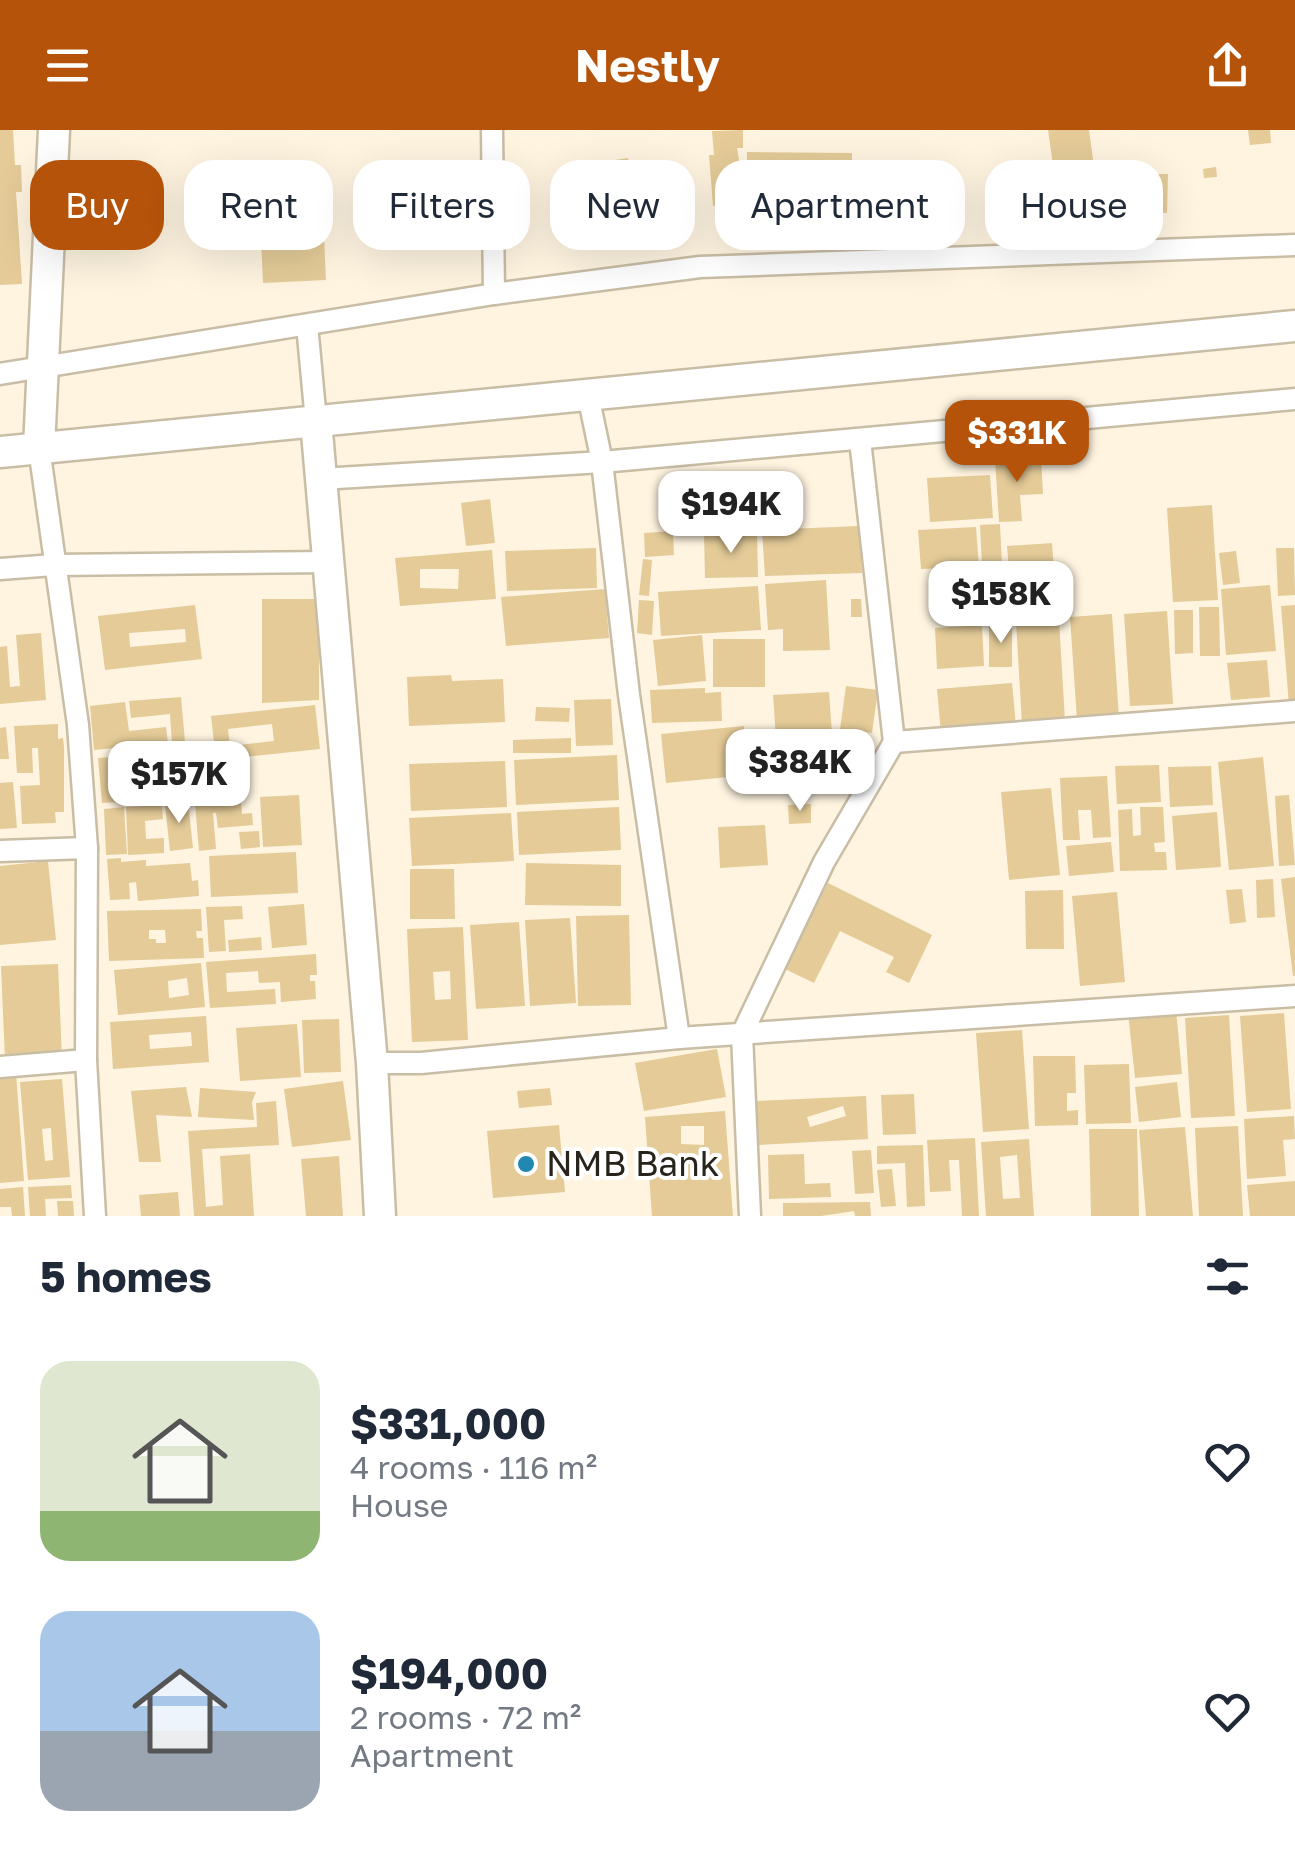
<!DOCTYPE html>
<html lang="en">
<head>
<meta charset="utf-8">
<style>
	:root { --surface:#fff; --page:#f6f6f7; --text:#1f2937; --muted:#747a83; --accent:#b45309 }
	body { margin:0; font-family:"Golos Text",sans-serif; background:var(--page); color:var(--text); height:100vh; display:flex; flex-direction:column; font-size:38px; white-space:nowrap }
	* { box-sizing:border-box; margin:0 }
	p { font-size:32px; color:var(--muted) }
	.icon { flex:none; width:55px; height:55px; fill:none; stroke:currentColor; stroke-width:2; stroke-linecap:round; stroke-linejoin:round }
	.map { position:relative; height:1086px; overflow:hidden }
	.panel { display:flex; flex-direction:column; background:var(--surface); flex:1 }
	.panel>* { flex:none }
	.hud { position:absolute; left:30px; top:30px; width:1235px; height:90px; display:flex; gap:20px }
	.price { position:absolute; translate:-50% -85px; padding:0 22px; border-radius:20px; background:#fff; color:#222; font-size:32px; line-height:65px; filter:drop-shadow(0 2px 5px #0008) }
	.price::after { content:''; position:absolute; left:50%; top:60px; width:30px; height:22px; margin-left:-15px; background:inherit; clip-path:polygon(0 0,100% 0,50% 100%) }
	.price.current { background:var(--accent); color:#fff }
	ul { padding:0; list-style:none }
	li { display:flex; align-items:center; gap:30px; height:250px; padding:0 40px }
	li span { display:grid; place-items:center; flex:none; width:280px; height:200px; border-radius:30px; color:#555 }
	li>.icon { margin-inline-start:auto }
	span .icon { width:120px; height:120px; fill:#fffc; stroke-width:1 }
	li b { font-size:42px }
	h2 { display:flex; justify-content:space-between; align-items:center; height:120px; padding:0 40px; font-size:42px }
	.chip { padding:0 35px; border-radius:30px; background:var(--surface); box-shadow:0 10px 40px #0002; font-size:35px; line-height:90px }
	.chip.current { background:var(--accent); color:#fff }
	header { display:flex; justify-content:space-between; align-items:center; height:130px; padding:0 40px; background:var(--accent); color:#fff; font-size:45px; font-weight:700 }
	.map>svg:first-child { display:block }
</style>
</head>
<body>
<header><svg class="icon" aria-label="menu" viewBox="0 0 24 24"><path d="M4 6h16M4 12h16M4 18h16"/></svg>Nestly<svg class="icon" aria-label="share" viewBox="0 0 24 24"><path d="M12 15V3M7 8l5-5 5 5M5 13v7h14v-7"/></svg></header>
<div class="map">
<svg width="1295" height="1086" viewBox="0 0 1295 1086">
	<rect width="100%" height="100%" fill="#fef4e0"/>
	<g fill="#e4cb98" fill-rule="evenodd">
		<path d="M0 0H13L15 35H21L22 62H16L22 154 0 155Z"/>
		<path d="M743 0V18H737L741 42H739V50H735L736 75 713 76 709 25H714L712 1Z"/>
		<path d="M1048 0H1089L1100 79 1060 84Z"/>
		<path d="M1248 0H1270L1271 13 1250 15Z"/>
		<path d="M747 22 852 23V52L747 50Z"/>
		<path d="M628 28 631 46 588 53 592 77 577 79 570 37Z"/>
		<path d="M1216 37 1217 47 1204 48 1203 39Z"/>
		<rect x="1135" y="39" width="15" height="43"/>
		<path d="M1156 44H1168L1167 83H1155Z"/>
		<path d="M323 86 326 150 263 153 260 89Z"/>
		<path d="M1041 326 1043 364 1020 365 1022 391 999 392 995 329Z"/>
		<path d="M990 345 993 388 930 392 927 348Z"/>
		<path d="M755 355 757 396 709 398 708 356Z"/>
		<path d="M490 369 495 413 466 416 461 373Z"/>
		<path d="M1212 375 1218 470 1173 472 1167 378Z"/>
		<path d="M1000 394 1002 435 982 436 980 395Z"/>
		<path d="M860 396 862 443 765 446 762 400Z"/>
		<path d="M976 397 979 437 921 439 918 400Z"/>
		<path d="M673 401 674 425 645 427 644 403Z"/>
		<path d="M757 403 758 447 705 448 704 404Z"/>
		<path d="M1052 413 1057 482 1013 486 1007 416Z"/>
		<path d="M596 418 597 458 507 461 505 421Z"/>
		<path d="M1276 418H1294L1295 465 1278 466Z"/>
		<path d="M492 420 496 469 400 476 395 428ZM420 439H459L458 459 420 458Z"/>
		<path d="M1236 421 1240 453 1223 455 1219 423Z"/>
		<path d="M643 429 652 430 649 466 639 465Z"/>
		<path d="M1003 444 1006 484 952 489 948 449Z"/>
		<path d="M826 450 830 520 783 521V499L768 500 765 454Z"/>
		<path d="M1270 455 1276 521 1226 525 1221 459Z"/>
		<path d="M758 456 761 500 661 506 658 462Z"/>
		<path d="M605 459 609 508 506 516 501 467Z"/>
		<path d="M262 469H319V570L262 573Z"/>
		<path d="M851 469H861L862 487H851Z"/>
		<path d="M639 470 654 471 652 505 637 503Z"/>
		<path d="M195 475 202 529 105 540 98 486ZM185 499 186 512 130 517 129 503Z"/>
		<path d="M1295 475V575H1289L1281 476Z"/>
		<path d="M1199 477H1219L1220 526H1200Z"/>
		<path d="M1174 480H1193V523L1175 524Z"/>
		<path d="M1167 481 1173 574 1130 576 1124 484Z"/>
		<path d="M1112 484 1119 588 1077 590 1070 487Z"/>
		<path d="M1059 490 1065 591 1022 593 1016 492Z"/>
		<rect x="989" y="494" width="23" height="43"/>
		<path d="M982 495 984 536 937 539 935 498Z"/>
		<path d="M41 503 46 570 0 574V517L7 516 10 557 20 556 16 505Z"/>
		<path d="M702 505 706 551 658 556 653 510Z"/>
		<rect x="713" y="509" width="52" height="48"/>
		<path d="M1267 530 1270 567 1231 570 1227 533Z"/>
		<path d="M451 545 452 551 503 549 505 592 409 596 407 547Z"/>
		<path d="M1012 553 1016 596 941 603 937 559Z"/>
		<path d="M846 556 878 560 872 603 840 599Z"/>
		<path d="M705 558V563L721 562 722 591 652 593 650 560Z"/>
		<path d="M829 562 832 604 776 608 773 565Z"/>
		<path d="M181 567 185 612 172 613 170 584 131 588 129 571Z"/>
		<path d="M611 569 613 615 576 616 574 570Z"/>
		<path d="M125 572 129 601 166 597 168 613 94 620 90 576Z"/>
		<path d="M315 575 320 619 216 630 211 586ZM272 594 274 611 230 616 228 599Z"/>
		<path d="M536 577 570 578 569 592 535 591Z"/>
		<path d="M58 594V609L63 608 64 617V682H55L56 693 22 694 20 656 40 655 38 618H32L33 643H17L14 596Z"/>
		<path d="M744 596 749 645 666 653 661 604Z"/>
		<path d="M6 597 9 629H0V598Z"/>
		<path d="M571 608V623H513V610Z"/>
		<path d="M775 616 841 618 840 662 774 660Z"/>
		<path d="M185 620 190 665 150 670 148 655 172 653 170 640 130 644 128 626Z"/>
		<path d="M617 625 619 670 516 675 514 630Z"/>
		<path d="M126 626 129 656 147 654 148 670 102 673 98 628Z"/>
		<path d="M1263 627 1274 736 1229 740 1218 632Z"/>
		<path d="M505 631 507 677 411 681 409 634Z"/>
		<path d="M1159 635 1161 672 1117 674 1115 636Z"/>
		<path d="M1211 636 1213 675 1170 677 1168 637Z"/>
		<path d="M1107 646 1111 707 1093 708 1091 680H1078L1080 710H1063L1060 648Z"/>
		<path d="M13 652 17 698 0 699V653Z"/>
		<path d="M1051 658 1060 745 1009 750 1001 662Z"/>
		<path d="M299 665 302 715 263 717 260 667Z"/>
		<path d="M1289 665 1295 735 1279 736 1275 666Z"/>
		<path d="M229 668V673L241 672 242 684 252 683 253 695 218 698 216 683H213L216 719 199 721 195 674Z"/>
		<path d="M188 672 193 718 170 721 165 675Z"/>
		<path d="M811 674V693L789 694 788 675Z"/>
		<path d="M162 675 163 689 145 691 146 709 164 708V723L128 725 126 677Z"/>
		<path d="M124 677 127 724 106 725 104 679Z"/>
		<path d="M619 677 621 720 519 725 517 682Z"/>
		<path d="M1140 677H1163L1165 712 1154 713 1155 722H1166L1167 740 1120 741 1118 680 1132 679 1133 706 1141 705Z"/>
		<path d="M1217 682 1221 737 1176 740 1172 686Z"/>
		<path d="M511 683 514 731 412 736 409 688Z"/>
		<path d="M765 695 768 735 720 738 718 697Z"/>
		<path d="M259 701 260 717 241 719 239 702Z"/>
		<path d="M1111 712 1114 742 1069 746 1066 716Z"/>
		<path d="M296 722 298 763 211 767 209 726Z"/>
		<path d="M121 728V732L146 730V736L190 733 192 751 198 750 199 766 138 771 136 752 129 753 130 769 110 770 107 729Z"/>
		<path d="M48 731 56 810 0 815V736Z"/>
		<path d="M526 733 621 735V776L525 775Z"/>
		<path d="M410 739H454L455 789H410Z"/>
		<path d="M1295 747V846H1293L1281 749Z"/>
		<path d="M1273 749 1275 787 1257 788 1256 750Z"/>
		<path d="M828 753 932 805 909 853 886 842 894 827 840 801 814 853 785 839Z"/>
		<path d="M1242 759 1246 792 1230 794 1226 760Z"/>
		<path d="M1063 760 1064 819H1026L1025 761Z"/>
		<path d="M1117 762 1125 852 1080 856 1072 766Z"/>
		<path d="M304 774 307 815 272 818 268 777Z"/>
		<path d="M242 776 243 789 224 790 226 821 209 822 206 777Z"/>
		<path d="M201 779 202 801H196L197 808H203L204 828 109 831 107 781ZM149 800H165L166 813H156V809H149Z"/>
		<path d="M629 785 631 875 578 876 576 786Z"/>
		<path d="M570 788 576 873 530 876 525 790Z"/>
		<path d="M519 792 525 876 476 879 470 795Z"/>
		<path d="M463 797 468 910 412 912 407 799ZM450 841 451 869 435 870 433 842Z"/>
		<path d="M261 807 262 820 229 822 228 810Z"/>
		<path d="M316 824 317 845H310V851H315L316 869 281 872 280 852 259 853 258 841 226 843 227 862 275 859 276 874 210 878 206 832Z"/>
		<path d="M201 833 205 877 118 885 114 840ZM187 848 189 865 169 868 168 851Z"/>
		<path d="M58 834 62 928 5 930 1 836Z"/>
		<path d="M1176 879 1182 944 1135 948 1128 883Z"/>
		<path d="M1284 883 1291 979 1247 982 1240 886Z"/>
		<path d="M1229 885 1235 986 1191 988 1185 888Z"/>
		<path d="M206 886 209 932 113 939 110 892ZM191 902 192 916 150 919 149 905Z"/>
		<path d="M339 889 341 942 304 943 302 890Z"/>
		<path d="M297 894 301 947 240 951 236 898Z"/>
		<path d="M1022 900 1029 999 983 1002 976 903Z"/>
		<path d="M717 919 726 967 644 981 635 933Z"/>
		<path d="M1033 926H1075L1076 963H1067V981L1078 980V995L1035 996Z"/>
		<path d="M1129 934 1131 993 1086 994 1084 935Z"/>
		<path d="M16 943 24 1051 0 1053V945Z"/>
		<path d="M62 949 70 1047 28 1050 20 952ZM51 998 53 1030 45 1031 42 999Z"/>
		<path d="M343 951 351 1010 292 1017 284 959Z"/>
		<path d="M1177 952 1181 987 1139 992 1135 957Z"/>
		<path d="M186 957 192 987 156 985 161 1032H139L131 961Z"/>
		<path d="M200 958 256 962 252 972 254 990 198 987Z"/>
		<path d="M550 958 552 975 519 978 517 961Z"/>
		<path d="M914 964 916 1004 883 1005 881 965Z"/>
		<path d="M866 966 868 1009 759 1015 756 971ZM843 976 846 986 810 997 807 987Z"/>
		<path d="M276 971 279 1015 202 1019 206 1077 223 1075 220 1026 250 1024 254 1086H194L188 1001 257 997 256 973Z"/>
		<path d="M725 981 733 1086H652L645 987ZM681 996H704V1015L681 1014Z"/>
		<path d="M1294 986 1295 1009 1283 1010 1286 1046 1247 1049 1244 989Z"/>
		<path d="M559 995 565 1062 493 1068 487 1001Z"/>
		<path d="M1238 996 1243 1086H1199L1195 998Z"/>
		<path d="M1185 997 1193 1086H1146L1139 1000Z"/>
		<path d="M1089 999H1137L1139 1086H1091Z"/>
		<path d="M975 1008 979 1086H962L959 1030H949L951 1061 930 1062 927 1010Z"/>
		<path d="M1029 1009 1034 1086H986L981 1012ZM1017 1025 1020 1068 1003 1069 1000 1027Z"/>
		<path d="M923 1015 925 1076 907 1077 905 1033 877 1034V1016Z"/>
		<path d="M871 1020 874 1063 855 1064 852 1021Z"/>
		<path d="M804 1024 805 1054 830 1053 831 1067 769 1069 768 1025Z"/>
		<path d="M339 1026 343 1086H306L301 1029Z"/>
		<path d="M892 1039 896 1076 881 1077 877 1040Z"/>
		<path d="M1295 1051V1086H1250L1247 1055Z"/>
		<path d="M71 1055 72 1068 45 1069 46 1086H30L28 1057Z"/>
		<path d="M23 1057 25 1086H12L11 1077H0V1059Z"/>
		<path d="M178 1062 180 1086H141L139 1065Z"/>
		<path d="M57 1071H73L74 1086H58Z"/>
		<path d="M870 1072 871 1086H855L854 1081 821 1086H783V1073Z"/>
	</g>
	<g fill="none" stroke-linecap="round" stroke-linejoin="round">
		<defs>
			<g id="street">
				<path d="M492 0 494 164"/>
				<path d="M307 195 316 291"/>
				<path d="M0 244 494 164 700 137 1295 115"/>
				<path d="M588 265 602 332 629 565 679 908"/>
				<path d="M860 310 894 612 1295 581"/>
				<path d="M39 318 78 595 87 718 86 930 95 1086"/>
				<path d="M321 349 602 332 1295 269"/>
				<path d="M0 439 54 435 329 432"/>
				<path d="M0 721 87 718"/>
				<path d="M372 933H421L679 908 1295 866"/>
				<path d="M0 937 86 930"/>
				<path d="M750 1086 742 904 824 732 894 612"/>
			</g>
			<g id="secondary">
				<path d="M316 291 372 933 380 1086"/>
				<path d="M39 318 54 0"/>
				<path d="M0 322 1295 196"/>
			</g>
		</defs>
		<use href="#street" stroke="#c9bda5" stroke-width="25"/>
		<use href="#secondary" stroke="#c9bda5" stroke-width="35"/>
		<use href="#street" stroke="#fff" stroke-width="20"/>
		<use href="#secondary" stroke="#fff" stroke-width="30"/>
	</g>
	<circle fill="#2189b1" stroke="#fff" stroke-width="4" cx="526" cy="1034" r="10"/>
	<g text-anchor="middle" stroke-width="8" stroke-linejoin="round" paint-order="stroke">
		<g font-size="35" fill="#29241b" stroke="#fff" text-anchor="start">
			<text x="546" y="1046">NMB Bank</text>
		</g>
	</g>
</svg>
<b class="price current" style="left:1017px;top:355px">$331K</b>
<b class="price" style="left:731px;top:426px">$194K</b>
<b class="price" style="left:1001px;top:516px">$158K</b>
<b class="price" style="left:800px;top:684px">$384K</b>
<b class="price" style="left:179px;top:696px">$157K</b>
<div class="hud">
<a class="chip current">Buy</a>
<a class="chip">Rent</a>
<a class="chip">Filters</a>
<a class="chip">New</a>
<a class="chip">Apartment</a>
<a class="chip">House</a>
</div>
</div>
<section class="panel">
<h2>5 homes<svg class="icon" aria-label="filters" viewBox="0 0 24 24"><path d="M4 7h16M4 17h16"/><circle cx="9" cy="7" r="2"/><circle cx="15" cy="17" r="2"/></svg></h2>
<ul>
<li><span style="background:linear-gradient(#dfe7d0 75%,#8fb573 0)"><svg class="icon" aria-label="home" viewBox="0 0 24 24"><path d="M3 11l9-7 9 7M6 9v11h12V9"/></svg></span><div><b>$331,000</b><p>4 rooms · 116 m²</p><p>House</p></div><svg class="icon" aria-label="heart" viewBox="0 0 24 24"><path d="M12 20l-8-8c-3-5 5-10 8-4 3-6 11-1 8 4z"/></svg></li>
<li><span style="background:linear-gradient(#a9c7e8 60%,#9aa5b1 0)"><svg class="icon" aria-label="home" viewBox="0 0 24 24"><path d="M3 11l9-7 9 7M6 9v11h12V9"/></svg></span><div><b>$194,000</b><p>2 rooms · 72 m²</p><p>Apartment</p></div><svg class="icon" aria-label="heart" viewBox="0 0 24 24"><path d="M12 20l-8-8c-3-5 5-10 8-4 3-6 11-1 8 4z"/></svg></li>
</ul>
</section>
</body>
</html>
